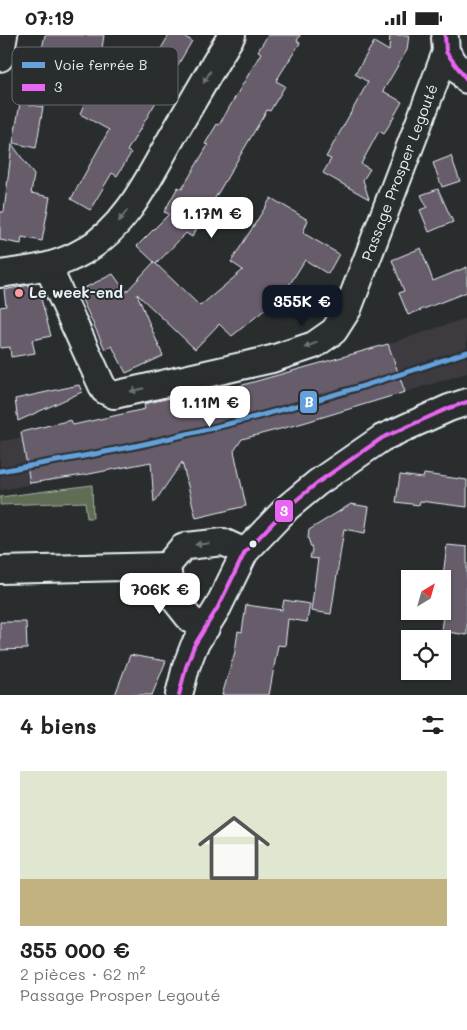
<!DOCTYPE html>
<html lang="fr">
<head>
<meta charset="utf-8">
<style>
	:root { --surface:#fff; --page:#f2f2f2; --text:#222; --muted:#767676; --accent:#111827 }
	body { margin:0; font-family:Mali,sans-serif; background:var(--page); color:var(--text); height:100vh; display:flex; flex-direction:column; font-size:19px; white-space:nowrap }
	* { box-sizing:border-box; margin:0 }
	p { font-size:16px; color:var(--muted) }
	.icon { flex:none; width:28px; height:28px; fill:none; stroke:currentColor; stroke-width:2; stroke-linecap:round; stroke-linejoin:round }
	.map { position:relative; height:660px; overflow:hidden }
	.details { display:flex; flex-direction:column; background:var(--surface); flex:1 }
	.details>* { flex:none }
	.needle { width:32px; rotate:37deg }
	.fabs { position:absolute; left:401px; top:535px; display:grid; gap:10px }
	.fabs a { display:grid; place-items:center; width:50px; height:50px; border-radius:0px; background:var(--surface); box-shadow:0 1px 4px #0004; font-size:25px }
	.price { position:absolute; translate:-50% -42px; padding:0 11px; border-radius:10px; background:#fff; color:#222; font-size:16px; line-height:32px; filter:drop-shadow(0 1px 2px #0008) }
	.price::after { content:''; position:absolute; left:50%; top:30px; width:15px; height:11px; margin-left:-8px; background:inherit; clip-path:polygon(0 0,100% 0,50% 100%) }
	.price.current { background:var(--accent); color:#fff }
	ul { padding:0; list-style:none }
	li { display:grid; align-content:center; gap:10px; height:265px; padding:0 20px }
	li span { display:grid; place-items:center; height:155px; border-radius:0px; color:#555 }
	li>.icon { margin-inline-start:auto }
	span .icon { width:90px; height:90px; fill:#fffc; stroke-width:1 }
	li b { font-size:21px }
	h2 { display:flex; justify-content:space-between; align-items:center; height:60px; padding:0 20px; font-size:21px }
	.status { display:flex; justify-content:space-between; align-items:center; height:35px; padding:0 25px; background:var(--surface); direction:ltr }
	.status svg { height:14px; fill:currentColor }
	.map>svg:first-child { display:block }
</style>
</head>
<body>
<div class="status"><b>07:19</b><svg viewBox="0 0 49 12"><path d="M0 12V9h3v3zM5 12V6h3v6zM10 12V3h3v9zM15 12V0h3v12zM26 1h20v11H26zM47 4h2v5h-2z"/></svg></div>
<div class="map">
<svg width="467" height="660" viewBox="0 0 467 660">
	<rect width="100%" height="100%" fill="#2a2d2e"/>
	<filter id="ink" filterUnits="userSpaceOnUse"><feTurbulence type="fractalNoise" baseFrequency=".02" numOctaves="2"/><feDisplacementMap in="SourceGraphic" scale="10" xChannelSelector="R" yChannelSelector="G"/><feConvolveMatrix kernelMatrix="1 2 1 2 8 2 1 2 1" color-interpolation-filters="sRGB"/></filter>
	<g filter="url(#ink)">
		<path fill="#3c3b40" d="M467 283V338L327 381 242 404 234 416 246 471 196 483 184 435 170 438 152 427 0 455V406L22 403 144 374V367L217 349 218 356 388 309Z"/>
		<path fill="#606c53" stroke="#a4aea6" d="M92 450 93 483H87L85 467 0 470V462Z"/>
		<g fill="#665c6b" stroke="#e8f1f8">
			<path d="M45 0H104L100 27 94 40 132 53 147 26 152 29 169 0H181L192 6 127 116 131 118 117 141 112 138 90 175 71 164 109 95 80 79 84 69 32 60Z"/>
			<path d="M268 0H300L297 6 300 8 276 46 285 51 270 76 267 75 192 202 186 198 156 229 155 228 200 271 243 235 231 227 271 163 308 185 303 198 339 219 328 239 305 225 283 260 232 301 219 289 195 314 137 259 163 321 126 338 112 311 105 314 78 256 113 239 126 257 154 227 137 211 169 179 164 177 178 152 182 154 208 110 205 109 217 89 219 90 261 18 258 16Z"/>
			<path d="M390 0H409L407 15 383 56 402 67 384 99 379 96 361 129 370 134 363 145 369 164 323 138 331 124 326 122 368 47 355 39 374 7 389 16Z"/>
			<path d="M20 68 43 72 36 113 13 108Z"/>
			<path d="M12 109 34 140 31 158 50 162 42 206 22 202 21 209 0 205V177H4Z"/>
			<path d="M451 121 460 146 442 152 433 128Z"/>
			<path d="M438 154 453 187 429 197 420 175 427 172 421 160Z"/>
			<path d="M421 213 433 246 467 232V257L408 280 399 258 404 256 392 225Z"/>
			<path d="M29 250 31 262 40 260 51 301 32 305 35 318 11 322 10 312 0 313V272L6 271 4 255Z"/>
			<path d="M388 309 405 357 303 388 242 404 234 416 246 471 196 483 182 427 154 468 151 427 84 440 30 448 21 397 71 385 73 390 145 374 144 369 217 352 218 357Z"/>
			<path d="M79 350 82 357 18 386 15 364Z"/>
			<path d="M424 439 467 445V472L420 466 419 470 396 467 400 440 423 443Z"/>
			<path d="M351 469 369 472 365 498 344 494 331 579 311 576 318 524 310 523 312 515 308 503 309 495Z"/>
			<path d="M447 510 467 512V600L441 596 448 542 443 541Z"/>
			<path d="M284 565 310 569 307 587 288 584 285 611 278 610 269 660H222L235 617 238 596 242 597 246 570 282 575Z"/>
			<path d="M0 587H26L27 614 0 615Z"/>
			<path d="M130 620 166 626 152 660H115Z"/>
		</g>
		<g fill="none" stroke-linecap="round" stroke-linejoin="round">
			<defs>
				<g id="minor">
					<path d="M445 3 446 17 467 45"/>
					<path d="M0 23 4 0"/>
					<path id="s1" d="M48 232 104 355 114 360 272 324 314 310 334 296 348 274 446 17"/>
					<path d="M0 239C32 234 55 233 84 216 127 191 148 144 172 102 192 68 211 34 232 0"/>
					<path d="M0 535 167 531"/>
					<path d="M206 593 190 584 171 560 167 531 182 513 187 511 223 507 245 517"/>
					<path d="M179 660 186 632 194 611 218 572 245 517 288 472 317 448 382 403 449 373 467 367"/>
				</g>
			</defs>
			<use href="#minor" stroke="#e8f1f8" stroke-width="30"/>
			<use href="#minor" stroke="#2a2d2e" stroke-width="26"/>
			<defs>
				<g id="bus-1">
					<path d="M445 0 446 17 467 45"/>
					<path d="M179 660 186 632 194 611 218 572 245 517 288 472 317 448 382 403 449 373 467 367"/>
				</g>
			</defs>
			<use href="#bus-1" stroke="#2a2d2e" stroke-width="8"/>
			<use href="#bus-1" stroke="#e966f2" stroke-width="4"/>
			<defs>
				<path id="rail-1" d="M0 436C50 427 100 419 149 408 257 384 363 353 467 317"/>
			</defs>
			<use href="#rail-1" stroke="#2a2d2e" stroke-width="9"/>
			<use href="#rail-1" stroke="#64a1dd" stroke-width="5"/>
		</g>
		<defs><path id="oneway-solid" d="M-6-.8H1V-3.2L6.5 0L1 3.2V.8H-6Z" transform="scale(1.25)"/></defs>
		<g fill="#6c7275">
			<use href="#oneway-solid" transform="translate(207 42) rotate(120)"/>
			<use href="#oneway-solid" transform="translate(123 181) rotate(127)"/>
			<use href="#oneway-solid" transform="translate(311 310) rotate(158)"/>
			<use href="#oneway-solid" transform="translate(137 355) rotate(167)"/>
			<use href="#oneway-solid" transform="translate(202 509) rotate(174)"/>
		</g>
	</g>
	<circle fill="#ff9aa2" stroke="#2a2d2e" stroke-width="2" cx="19" cy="258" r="5"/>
	<circle fill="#e8f1f8" stroke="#2a2d2e" stroke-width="2" cx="253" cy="509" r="4.5"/>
	<g text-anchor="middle" stroke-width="4" stroke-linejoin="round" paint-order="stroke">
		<g font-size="15" fill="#e8f1f8" stroke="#2a2d2e">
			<text dy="5" stroke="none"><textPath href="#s1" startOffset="549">Passage Prosper Legouté</textPath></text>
		</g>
		<g font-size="15" font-weight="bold" fill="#e8f1f8" stroke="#2a2d2e" text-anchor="start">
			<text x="29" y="263">Le week-end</text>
		</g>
	</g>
	<rect x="12" y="12" width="166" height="58" rx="8" fill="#2a2d2e" stroke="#63686b" stroke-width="1"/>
	<rect x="22" y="27" width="23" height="6" fill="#64a1dd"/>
	<rect x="22" y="49" width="23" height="7" fill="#e966f2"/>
	<g font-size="14" fill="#e8f1f8">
		<text x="54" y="35">Voie ferrée B</text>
		<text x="54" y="57">3</text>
	</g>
	<g stroke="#2a2d2e" stroke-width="2">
		<rect x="299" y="355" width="19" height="24" rx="5" fill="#64a1dd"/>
		<rect x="274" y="464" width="20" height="24" rx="5" fill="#e966f2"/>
	</g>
	<g font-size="14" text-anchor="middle" font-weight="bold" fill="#fff">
		<text x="309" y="372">B</text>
		<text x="284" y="481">3</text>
	</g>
</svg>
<div class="fabs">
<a><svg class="needle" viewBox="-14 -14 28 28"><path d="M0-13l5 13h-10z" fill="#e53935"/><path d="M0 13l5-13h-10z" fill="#767676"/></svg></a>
<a><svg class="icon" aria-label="locate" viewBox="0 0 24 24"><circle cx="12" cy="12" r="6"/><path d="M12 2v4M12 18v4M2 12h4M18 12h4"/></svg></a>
</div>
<b class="price" style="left:212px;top:204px">1.17M €</b>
<b class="price current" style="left:302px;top:292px">355K €</b>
<b class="price" style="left:210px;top:393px">1.11M €</b>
<b class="price" style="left:160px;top:580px">706K €</b>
</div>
<section class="details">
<h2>4 biens<svg class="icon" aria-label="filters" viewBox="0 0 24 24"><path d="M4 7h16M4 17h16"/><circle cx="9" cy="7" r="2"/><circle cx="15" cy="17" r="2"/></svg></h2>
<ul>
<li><span style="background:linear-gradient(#dfe7d0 70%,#c2b280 0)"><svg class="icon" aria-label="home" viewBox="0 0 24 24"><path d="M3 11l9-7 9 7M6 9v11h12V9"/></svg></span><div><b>355 000 €</b><p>2 pièces · 62 m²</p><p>Passage Prosper Legouté</p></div></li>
</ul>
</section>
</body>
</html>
